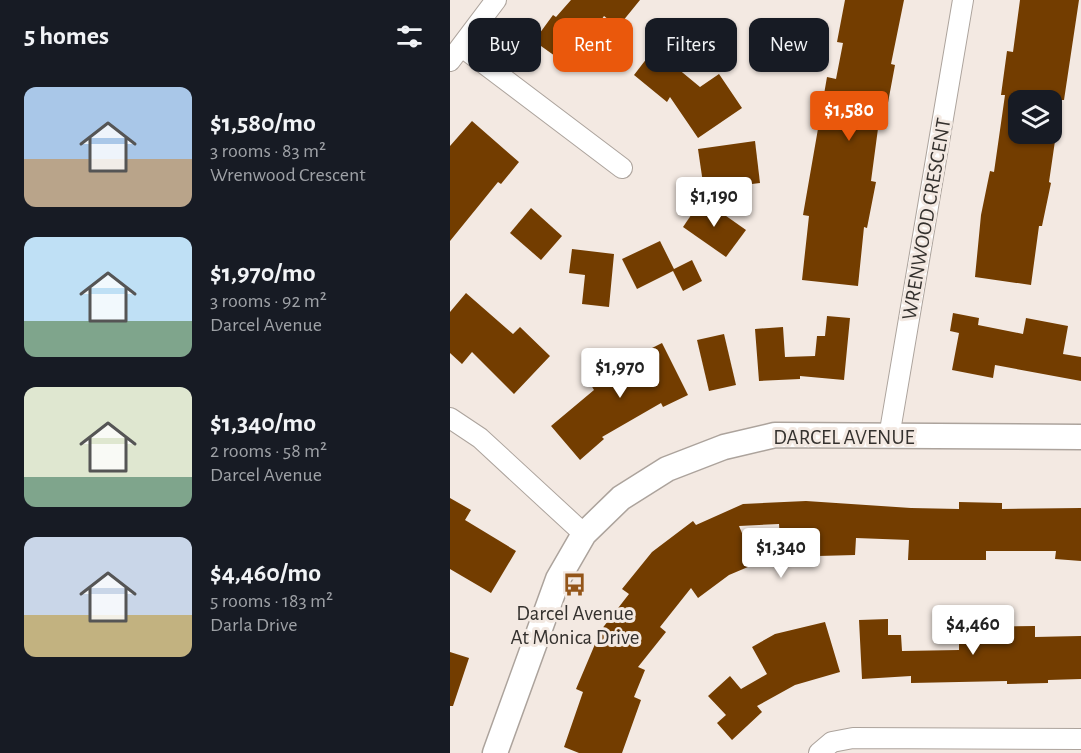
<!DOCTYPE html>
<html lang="en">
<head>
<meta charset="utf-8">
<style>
	:root { --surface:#171b24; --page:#242831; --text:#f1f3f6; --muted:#9ea1a6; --accent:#ea580c }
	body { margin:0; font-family:"Alegreya Sans",sans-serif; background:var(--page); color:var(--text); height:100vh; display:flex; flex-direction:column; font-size:22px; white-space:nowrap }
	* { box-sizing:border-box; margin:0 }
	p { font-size:20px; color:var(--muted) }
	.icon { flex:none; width:33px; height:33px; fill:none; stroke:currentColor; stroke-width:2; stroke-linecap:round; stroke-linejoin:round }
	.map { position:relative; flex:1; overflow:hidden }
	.side { display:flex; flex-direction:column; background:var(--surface); width:450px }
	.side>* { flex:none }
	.top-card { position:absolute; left:18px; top:18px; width:522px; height:54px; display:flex; gap:12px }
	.buttons { position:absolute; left:558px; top:90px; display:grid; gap:12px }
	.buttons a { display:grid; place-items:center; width:54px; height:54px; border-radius:12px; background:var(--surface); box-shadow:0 2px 4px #0004; font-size:30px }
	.price { position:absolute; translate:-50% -51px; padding:0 14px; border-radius:6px; background:#fff; color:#222; font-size:20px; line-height:39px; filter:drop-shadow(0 2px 3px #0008) }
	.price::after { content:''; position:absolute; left:50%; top:36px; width:18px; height:14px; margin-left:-9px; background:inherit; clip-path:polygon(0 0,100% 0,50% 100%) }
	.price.active { background:var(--accent); color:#fff }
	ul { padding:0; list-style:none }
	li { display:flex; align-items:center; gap:18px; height:150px; padding:0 24px }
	li span { display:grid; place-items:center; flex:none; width:168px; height:120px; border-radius:12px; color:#555 }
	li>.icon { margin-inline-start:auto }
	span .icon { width:72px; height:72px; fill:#fffc; stroke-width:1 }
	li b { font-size:26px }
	h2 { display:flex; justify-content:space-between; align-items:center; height:72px; padding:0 24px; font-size:26px }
	.pill { padding:0 21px; border-radius:12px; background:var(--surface); box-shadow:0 2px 4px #0004; font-size:21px; line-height:54px }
	.pill.active { background:var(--accent); color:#fff }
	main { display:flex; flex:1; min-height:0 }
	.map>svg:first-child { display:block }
</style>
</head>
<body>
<main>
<section class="side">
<h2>5 homes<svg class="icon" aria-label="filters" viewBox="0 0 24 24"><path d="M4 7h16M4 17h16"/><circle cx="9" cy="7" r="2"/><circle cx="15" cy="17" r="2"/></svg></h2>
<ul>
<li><span style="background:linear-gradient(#a9c7e8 60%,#b9a48a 0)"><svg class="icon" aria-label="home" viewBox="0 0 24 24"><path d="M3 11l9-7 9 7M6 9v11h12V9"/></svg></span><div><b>$1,580/mo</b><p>3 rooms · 83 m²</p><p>Wrenwood Crescent</p></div></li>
<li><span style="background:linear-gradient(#bfe0f5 70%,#7fa58c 0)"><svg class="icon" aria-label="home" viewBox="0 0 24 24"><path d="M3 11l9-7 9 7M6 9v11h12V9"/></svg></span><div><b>$1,970/mo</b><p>3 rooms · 92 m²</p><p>Darcel Avenue</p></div></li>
<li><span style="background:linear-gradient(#dfe7d0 75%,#7fa58c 0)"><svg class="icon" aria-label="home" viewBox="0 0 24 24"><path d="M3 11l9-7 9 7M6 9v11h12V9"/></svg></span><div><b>$1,340/mo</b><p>2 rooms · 58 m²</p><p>Darcel Avenue</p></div></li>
<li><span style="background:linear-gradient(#c9d6e8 65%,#c2b280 0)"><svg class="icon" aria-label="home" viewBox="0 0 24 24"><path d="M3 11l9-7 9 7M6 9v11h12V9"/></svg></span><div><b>$4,460/mo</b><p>5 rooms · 183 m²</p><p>Darla Drive</p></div></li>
</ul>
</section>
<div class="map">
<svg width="631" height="753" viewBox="0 0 631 753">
	<rect width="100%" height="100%" fill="#f3e9e2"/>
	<g fill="#733d00">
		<path d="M121 0H190L168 27 154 16 119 66 84 41 103 15 106 17Z"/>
		<path d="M395 0H454L441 64 445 65 437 108 431 106 421 181 426 182 417 228 414 227 408 286 352 280 359 216 353 215 377 77 386 79 393 43 387 42Z"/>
		<path d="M570 0H629L614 100H568V134H606L599 182 601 183 592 226H589L581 285 525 277 531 215 540 171 544 172 555 95H551L557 51 563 52Z"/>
		<path d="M204 49 250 87 269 74 292 108 248 138 220 97 217 102 184 75Z"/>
		<path d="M22 121 69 162 51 184 48 182 0 241V146Z"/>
		<path d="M305 141 310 183 254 190 248 149Z"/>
		<path d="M252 199 296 230 276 257 233 227Z"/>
		<path d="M81 208 112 236 91 260 60 233Z"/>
		<path d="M210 241 224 269 242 260 252 281 233 291 223 271 187 289 172 259Z"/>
		<path d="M122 249 164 254 159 307 132 304 135 275 119 273Z"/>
		<path d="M16 293 63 334 70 327 100 356 64 394 22 352 12 364 0 353V312Z"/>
		<path d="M503 313 529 318 528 325 573 334 576 318 618 326 613 354 631 357V381L545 365 543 378 502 370 509 333 500 331Z"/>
		<path d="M377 316 400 318 394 380 350 376V379L309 381 305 329 333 327 335 357 365 356 367 336H375Z"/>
		<path d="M274 334 286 385 259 391 247 340Z"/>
		<path d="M212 343 238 395 213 407 211 403 152 437 154 439 130 460 101 426 144 390 138 380Z"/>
		<path d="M0 498 21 510 15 520 66 551 41 593 0 569Z"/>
		<path d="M356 501 461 508 509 509V502L552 503V509L631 508V561L605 559 606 551H536V560H458L459 540 406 538 405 555 331 557 329 524 289 526 305 564 279 575 248 598 241 588 210 627 216 632 188 667 195 670 184 697 191 700 172 753H129L114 747 133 692 126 689 151 630 179 594 172 589 202 552 243 521 246 525 293 504Z"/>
		<path d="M438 619V635H451L452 651 509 650V627L585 626V637L631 636V679L598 680V683L557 684V681L461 683V676L412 679 409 620Z"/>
		<path d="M375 622 390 672 345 685 307 706 312 712 282 740 267 723 276 715 258 696 280 676 291 689 317 674 302 647 325 634Z"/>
		<path d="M0 652 19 658 3 706H0Z"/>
	</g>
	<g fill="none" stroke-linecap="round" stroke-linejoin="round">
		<defs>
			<g id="minor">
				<path d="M12 47 172 168"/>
				<path d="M0 61 46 0"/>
				<path d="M0 418 30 438 134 534"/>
				<path d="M439 437 513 0"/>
				<path d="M369 753 382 742 403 738 631 739"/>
			</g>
			<path id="tertiary" d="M45 753 108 579 134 534 171 498 217 469 274 447 325 435 631 437"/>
		</defs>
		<use href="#minor" stroke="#aca39c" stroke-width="22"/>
		<use href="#tertiary" stroke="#aca39c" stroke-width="27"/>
		<use href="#minor" stroke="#fff" stroke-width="20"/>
		<use href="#tertiary" stroke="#fff" stroke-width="24"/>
	</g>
	<defs>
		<symbol id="bus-bare" viewBox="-9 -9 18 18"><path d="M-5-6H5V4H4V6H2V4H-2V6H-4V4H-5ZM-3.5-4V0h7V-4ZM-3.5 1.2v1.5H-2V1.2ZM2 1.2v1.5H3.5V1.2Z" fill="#935519" stroke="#f3e9e2" stroke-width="2.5" paint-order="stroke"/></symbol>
	</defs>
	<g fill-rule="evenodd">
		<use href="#bus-bare" x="108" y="568" width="33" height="33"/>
	</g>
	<g text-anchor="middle" stroke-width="6" stroke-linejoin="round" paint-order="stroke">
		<g font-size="21" fill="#34312e" stroke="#f3e9e2">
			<text transform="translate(476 219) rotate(-80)" y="7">WRENWOOD CRESCENT</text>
			<text x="394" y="444">DARCEL AVENUE</text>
		</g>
		<g font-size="21" fill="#34312e" stroke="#f3e9e2">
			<text x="125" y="620">Darcel Avenue<tspan x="125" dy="24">At Monica Drive</tspan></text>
		</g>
	</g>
</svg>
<div class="buttons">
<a><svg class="icon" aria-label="layers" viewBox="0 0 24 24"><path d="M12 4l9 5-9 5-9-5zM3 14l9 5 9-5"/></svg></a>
</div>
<b class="price active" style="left:399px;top:142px">$1,580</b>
<b class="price" style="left:264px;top:228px">$1,190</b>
<b class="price" style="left:170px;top:399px">$1,970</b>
<b class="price" style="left:331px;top:579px">$1,340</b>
<b class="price" style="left:523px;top:656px">$4,460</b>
<div class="top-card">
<a class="pill">Buy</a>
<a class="pill active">Rent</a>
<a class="pill">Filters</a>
<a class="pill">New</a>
</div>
</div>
</main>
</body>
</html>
